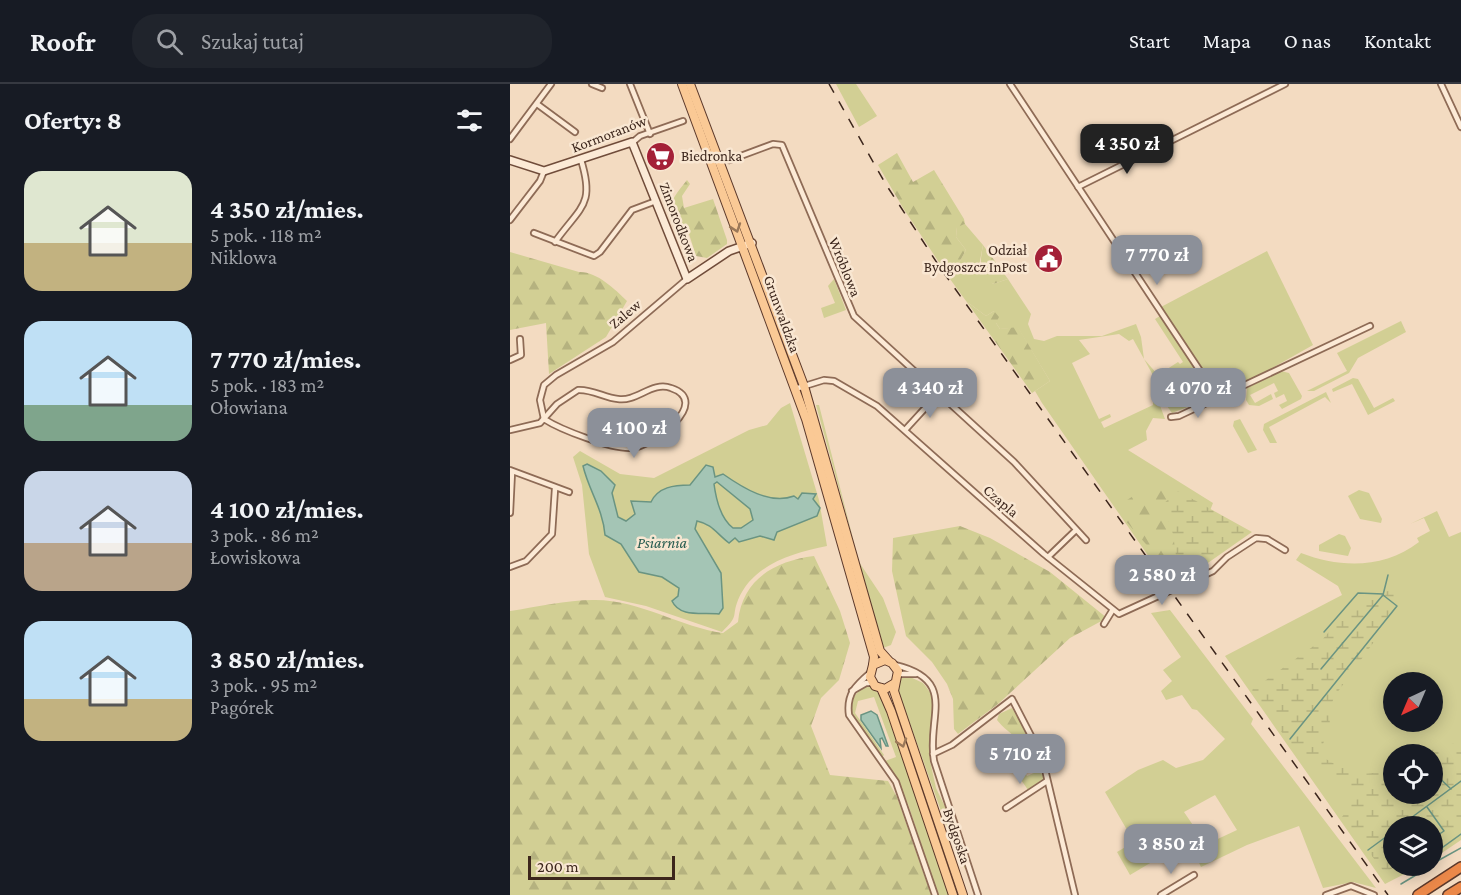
<!DOCTYPE html>
<html lang="pl">
<head>
<meta charset="utf-8">
<style>
	:root { --surface:#171b24; --page:#20242c; --text:#f1f3f6; --muted:#9ea1a6; --line:#363941; --accent:#8c9099 }
	body { margin:0; font-family:"Crimson Pro",serif; background:var(--page); color:var(--text); height:100vh; display:flex; flex-direction:column; font-size:22px; white-space:nowrap }
	* { box-sizing:border-box; margin:0 }
	p { font-size:20px; color:var(--muted) }
	.icon { flex:none; width:33px; height:33px; fill:none; stroke:currentColor; stroke-width:2; stroke-linecap:round; stroke-linejoin:round }
	.map { position:relative; flex:1; overflow:hidden }
	.panel { display:flex; flex-direction:column; background:var(--surface); width:510px }
	.panel>* { flex:none }
	.needle { width:39px; rotate:224deg }
	.buttons { position:absolute; left:873px; top:588px; display:grid; gap:12px }
	.buttons a { display:grid; place-items:center; width:60px; height:60px; border-radius:50%; background:var(--surface); box-shadow:0 3px 15px #0003; font-size:30px }
	.scale { position:absolute; left:18px; bottom:15px; width:147px; box-sizing:border-box; padding-left:6px; border:3px solid #3c261c; border-top:0; font-size:16px; line-height:21px; white-space:nowrap; color:#3c261c; -webkit-text-stroke:4px #f9e7d2; paint-order:stroke }
	.price { position:absolute; translate:-50% -51px; padding:0 14px; border-radius:12px; background:var(--accent); color:#fff; font-size:20px; line-height:39px; filter:drop-shadow(0 2px 3px #0008) }
	.price::after { content:''; position:absolute; left:50%; top:36px; width:18px; height:14px; margin-left:-9px; background:inherit; clip-path:polygon(0 0,100% 0,50% 100%) }
	.price.current { background:#222; color:#fff }
	ul { padding:0; list-style:none }
	li { display:flex; align-items:center; gap:18px; height:150px; padding:0 24px }
	li span { display:grid; place-items:center; flex:none; width:168px; height:120px; border-radius:18px; color:#555 }
	li>.icon { margin-inline-start:auto }
	span .icon { width:72px; height:72px; fill:#fffc; stroke-width:1 }
	li b { font-size:26px }
	h2 { display:flex; justify-content:space-between; align-items:center; height:72px; padding:0 24px; font-size:26px }
	header { display:flex; align-items:center; gap:36px; box-sizing:border-box; height:84px; padding:0 30px; background:var(--surface); border-bottom:2px solid var(--line) }
	header strong { font-size:28px }
	nav { display:flex; gap:33px; margin-inline-start:auto; font-size:21px }
	.search { width:420px; height:54px; background:var(--page); display:flex; align-items:center; gap:15px; box-sizing:border-box; padding:0 21px; border-radius:24px; color:var(--muted); font-size:22px }
	main { display:flex; flex:1; min-height:0 }
	.map>svg:first-child { display:block }
</style>
</head>
<body>
<header>
<strong>Roofr</strong>
<div class="search"><svg class="icon" aria-label="search" viewBox="0 0 24 24"><circle cx="10" cy="10" r="6"/><path d="M15 15l6 6"/></svg>Szukaj tutaj</div>
<nav><a>Start</a><a>Mapa</a><a>O nas</a><a>Kontakt</a></nav>
</header>
<main>
<section class="panel">
<h2>Oferty: 8<svg class="icon" aria-label="filters" viewBox="0 0 24 24"><path d="M4 7h16M4 17h16"/><circle cx="9" cy="7" r="2"/><circle cx="15" cy="17" r="2"/></svg></h2>
<ul>
<li><span style="background:linear-gradient(#dfe7d0 60%,#c2b280 0)"><svg class="icon" aria-label="home" viewBox="0 0 24 24"><path d="M3 11l9-7 9 7M6 9v11h12V9"/></svg></span><div><b>4 350 zł/mies.</b><p>5 pok. · 118 m²</p><p>Niklowa</p></div></li>
<li><span style="background:linear-gradient(#bfe0f5 70%,#7fa58c 0)"><svg class="icon" aria-label="home" viewBox="0 0 24 24"><path d="M3 11l9-7 9 7M6 9v11h12V9"/></svg></span><div><b>7 770 zł/mies.</b><p>5 pok. · 183 m²</p><p>Ołowiana</p></div></li>
<li><span style="background:linear-gradient(#c9d6e8 60%,#b9a48a 0)"><svg class="icon" aria-label="home" viewBox="0 0 24 24"><path d="M3 11l9-7 9 7M6 9v11h12V9"/></svg></span><div><b>4 100 zł/mies.</b><p>3 pok. · 86 m²</p><p>Łowiskowa</p></div></li>
<li><span style="background:linear-gradient(#bfe0f5 65%,#c2b280 0)"><svg class="icon" aria-label="home" viewBox="0 0 24 24"><path d="M3 11l9-7 9 7M6 9v11h12V9"/></svg></span><div><b>3 850 zł/mies.</b><p>3 pok. · 95 m²</p><p>Pagórek</p></div></li>
</ul>
</section>
<div class="map">
<svg width="951" height="811" viewBox="0 0 951 811">
	<defs>
		<pattern id="forest-firs" width="22" height="20" patternUnits="userSpaceOnUse" patternTransform="scale(1.5)"><rect width="22" height="20" fill="#d2cf94"/><path d="M5 1l3.5 6h-7zM16 11l3.5 6h-7z" fill="#b5b27f"/></pattern>
		<pattern id="wetland-marsh" width="20" height="14" patternUnits="userSpaceOnUse" patternTransform="scale(1.5)"><rect width="20" height="14" fill="#d2cf94"/><path d="M1 5h8M5 5V1M11 12h8M15 12V8" fill="none" stroke="#b5b27f"/></pattern>
	</defs>
	<rect width="100%" height="100%" fill="#f3dbc1"/>
	<g fill="#d2cf94" fill-rule="evenodd">
		<path d="M326 0H346L367 32 349 43Z"/>
		<path d="M455 140 473 161 469 182 483 200 498 195 521 230 518 240 524 255 534 257 547 252H592L626 240 631 253 634 275 648 291 668 278 670 280 673 278 645 235 650 232 700 307 698 315 662 329 654 318 656 317 655 314H652L647 306 650 304 623 255 619 257 609 250 569 256 580 270 562 279 589 335 600 330 601 333 591 338 594 344 643 321V315L648 316 655 335 643 334 636 347 637 356 618 366 703 419 679 480 680 494 660 503 532 319 525 307 540 297 508 244 490 245 486 239 484 227 476 232 456 217 440 195 456 166 446 153 447 142Z"/>
		<path d="M757 167 803 261 741 296 711 309 702 302 651 223Z"/>
		<path d="M324 195 336 226 314 234 311 224 325 219 318 202Z"/>
		<path d="M891 237 896 248 848 274 839 289 804 307H797L837 287 827 269Z"/>
		<path d="M771 287 779 289 792 312 791 315 772 325 769 321 777 317 774 310 766 314 764 309 768 307 764 299 740 311 745 319 761 310 763 315 749 322 739 321 736 316 737 304Z"/>
		<path d="M843 294 848 295 864 324 883 314 885 317 858 331 842 300 823 308 822 305Z"/>
		<path d="M816 308 821 319 815 313 759 343 767 359H760L753 346 754 340Z"/>
		<path d="M280 319 309 416 317 462C283 469 243 480 228 516 221 534 230 530 212 548L136 522 95 513 79 470 72 401 63 373 70 367 110 390 144 394 239 346 257 341 271 324Z"/>
		<path d="M306 321H309L349 478 373 514 386 548 381 561 373 564Z"/>
		<path d="M730 335 747 366 738 369 723 342 724 337Z"/>
		<path d="M849 406 859 409 872 435 871 439 850 435 838 412Z"/>
		<path d="M927 427 939 453 951 448V756L923 775 922 742H884V782H910L875 800 715 572 832 511 828 502 786 476 791 469C830 484 874 485 909 458L907 454 920 447 914 434 900 440ZM884 598H922V638H884ZM884 670H922V710H884Z"/>
		<path d="M829 450 835 452 841 464 838 472 809 467V461Z"/>
		<path d="M660 526 743 635 741 640 866 804 843 798 813 804 789 742 737 761 691 783 681 762 693 756 697 760 727 746 705 711 674 728 689 750 620 791 607 768 624 758 595 708 628 686 653 676 666 684 693 676 715 655 687 626 682 625 672 611 656 616 651 607 662 597 653 586 671 573 641 529Z"/>
		<path d="M398 592 413 599 423 612 424 627 420 677 426 704 438 729 457 785H455L442 758 387 603 390 595Z"/>
		<path d="M353 602 360 603 371 611 439 811H428L398 720 375 677 386 673 364 613 348 617 345 629 374 671 372 673 345 638 341 627 343 614Z"/>
		<path d="M381 608 450 811H446Z"/>
	</g>
	<g fill="url(#forest-firs)">
		<path d="M387 69 403 98 424 86 454 135 455 140 447 143 446 153 456 166 440 195 393 124 368 81Z"/>
		<path d="M177 96 180 100 172 112 174 124 203 115 217 156V160L197 174 186 172 179 150 169 147C150 127 163 114 177 96Z"/>
		<path d="M473 161 498 195 483 200C468 188 470 178 473 161Z"/>
		<path d="M0 168 69 188C86 187 105 205 117 217L96 253 39 290 36 239 0 246Z"/>
		<path d="M456 217 476 232 484 227 489 233 486 239 490 245 508 243 540 297 522 309Z"/>
		<path d="M646 397C671 409 678 449 680 474L663 481 649 475 614 435V418Z"/>
		<path d="M450 442 480 454 540 488 597 534 560 554 488 620 448 650 444 645 443 615 437 600 422 578 396 552 382 487 383 454Z"/>
		<path d="M304 472 330 527 340 559 329 596 311 614 301 642 320 691 378 697 387 713 421 811H0V527C27 523 56 516 83 516 128 515 170 543 213 549L228 538C232 495 265 477 304 472Z"/>
		<path d="M502 624 524 661 525 671 520 670C512 655 497 649 487 636L489 630Z"/>
		<path d="M493 665H499L517 692 528 687 533 691 534 697 518 706 498 677 490 672Z"/>
	</g>
	<g fill="url(#wetland-marsh)">
		<path d="M668 407 742 448 685 488 668 486 663 450 653 420Z"/>
		<path d="M887 505 874 544 824 613 819 628 820 641 809 671C835 686 853 697 883 683L884 710H922V670H909L951 657V748L923 766 922 742H884V782H898L892 785 884 783 875 789 832 733 850 709 792 677 742 606 812 556 848 514Z"/>
	</g>
	<g fill="#a4c5b5" stroke="#6a9482" stroke-width="1.5" fill-rule="evenodd">
		<path d="M77 380 91 387 105 401 102 409 108 433 116 437 125 430 121 417 141 418C148 403 164 401 180 401L196 381 203 383 205 393 213 390C233 404 260 421 284 412L288 415 292 409 306 410 303 415 310 424 307 432 267 448 264 456 250 452 229 458 225 454 219 459C207 450 202 440 187 437L185 445 211 489 213 524 209 530C192 528 170 534 162 517L168 512 169 504 152 493 129 488 111 460 95 451C93 425 79 407 73 382ZM207 398 240 425 243 436 231 444H223C211 435 206 415 204 400Z"/>
		<path d="M361 627 367 631 378 662H376L372 654 370 655 371 664 351 636V631Z"/>
	</g>
	<g fill="none" stroke-linecap="round" stroke-linejoin="round">
		<g stroke="#6a9482" stroke-width="1.5">
			<path d="M814 548 848 509 873 510"/>
			<path d="M811 585 873 511"/>
			<path d="M780 655 887 522 873 511 878 491"/>
			<path d="M922 687 941 705"/>
			<path d="M917 723 934 747 922 755"/>
			<path d="M890 742 951 697"/>
			<path d="M858 766 884 747"/>
			<path d="M922 771 951 750"/>
			<path d="M922 780 951 764"/>
			<path d="M900 788 908 782"/>
			<path d="M891 800 921 782"/>
		</g>
		<defs>
			<g id="street">
				<path d="M82 0 92 4"/>
				<path d="M120 0 140 50"/>
				<path d="M500 0 708 314"/>
				<path d="M931 0 951 43"/>
				<path d="M27 20 65 48"/>
				<path d="M0 55 41 0"/>
				<path d="M123 58 130 52 173 37"/>
				<path d="M220 76 263 60 272 61 344 232 504 378 576 456"/>
				<path d="M568 103 775 0"/>
				<path d="M0 136 30 97 34 87"/>
				<path d="M24 149 84 172 90 168 122 126 146 117"/>
				<path d="M45 158C71 122 85 121 71 76"/>
				<path d="M0 276 11 271 10 255"/>
				<path d="M285 305 314 296 324 297 367 322 534 470 609 530 703 487 717 473 746 454 757 455 775 466"/>
				<path d="M661 333 669 332 860 242"/>
				<path d="M34 335 30 316 34 301 46 291 103 258 177 195"/>
				<path d="M0 346 30 339 47 320 68 306C82 305 95 314 108 315 127 318 142 297 161 304 203 318 142 363 121 364 101 365 51 346 34 335"/>
				<path d="M395 346 428 310"/>
				<path d="M0 386 59 408"/>
				<path d="M0 429 2 388"/>
				<path d="M538 473 566 446"/>
				<path d="M0 483 16 477 42 450 45 405"/>
				<path d="M594 540 602 527"/>
				<path d="M385 581C449 596 416 634 424 677L468 811"/>
				<path d="M360 589C346 601 336 610 339 631L386 698 425 811"/>
				<path d="M388 590H406"/>
				<path d="M342 607 356 599H363"/>
				<path d="M423 670 442 661 502 615 532 673 565 811"/>
				<path d="M496 724 537 697"/>
				<path d="M651 811 684 791"/>
				<path d="M816 811 841 802 864 811"/>
			</g>
			<path id="secondary" d="M0 76 34 87 122 58 177 195 219 167 242 159"/>
			<g id="primary">
				<path d="M172 0 296 335 364 573 363 581"/>
				<path d="M180 0 294 302 362 539 370 567 379 577"/>
				<path d="M385 599 375 605 365 602 360 593 363 581 375 576 382 579 388 587 384 607 453 811"/>
				<path d="M371 604 381 627 443 811"/>
			</g>
			<g id="highway">
				<path d="M908 811 951 783"/>
				<path d="M938 811 951 803"/>
			</g>
		</defs>
		<use href="#street" stroke="#8e6b56" stroke-width="8"/>
		<use href="#secondary" stroke="#704c3a" stroke-width="10"/>
		<use href="#primary" stroke="#5c392b" stroke-width="10"/>
		<use href="#highway" stroke="#5c392b" stroke-width="12"/>
		<use href="#street" stroke="#fcead6" stroke-width="4.5"/>
		<use href="#secondary" stroke="#fcead6" stroke-width="7"/>
		<use href="#primary" stroke="#fac995" stroke-width="8"/>
		<use href="#highway" stroke="#eb8849" stroke-width="9"/>
		<path stroke="#3c261c" stroke-width="1.5" stroke-dasharray="10 10" stroke-linecap="butt" d="M319 0 375 99 431 185 878 811"/>
	</g>
	<defs><path id="oneway-chevron" d="M-2-3.5L2.5 0L-2 3.5" fill="none" stroke-width="1.6" stroke-linecap="round" stroke-linejoin="round" transform="scale(1.5)"/></defs>
	<g stroke="#9b7858">
		<use href="#oneway-chevron" transform="translate(226 144) rotate(71)"/>
		<use href="#oneway-chevron" transform="translate(392 659) rotate(72)"/>
	</g>
	<defs>
		<symbol id="supermarket-disc" viewBox="-11 -11 22 22"><circle r="9.5" fill="#a42037" stroke="#f9e7d2"/><path d="M-6-5.5h2.5l.6 2H6L4.5 2H-2.5L-4.4-4H-6ZM-1.5 3.2a1.3 1.3 0 1 0 .1 0ZM3 3.2a1.3 1.3 0 1 0 .1 0Z" fill="#fff"/></symbol>
		<symbol id="civic-disc" viewBox="-11 -11 22 22"><circle r="9.5" fill="#a42037" stroke="#f9e7d2"/><path d="M-.6-6.5H3V-4.5H.6V-3L4-1V1h2V6H-6V1h2V-1L-.6-3ZM-1.2 2.5V6h2.4V2.5Z" fill="#fff"/></symbol>
	</defs>
	<g fill-rule="evenodd">
		<use href="#supermarket-disc" x="134" y="56" width="33" height="33"/>
		<use href="#civic-disc" x="522" y="158" width="33" height="33"/>
	</g>
	<g text-anchor="middle" stroke-width="5" stroke-linejoin="round" paint-order="stroke">
		<g font-size="15" fill="#3c261c" stroke="#f9e7d2">
			<text transform="translate(99 50) rotate(-21)" y="5">Kormoranów</text>
			<text transform="translate(169 138) rotate(69)" y="5">Zimorodkowa</text>
			<text transform="translate(335 183) rotate(68)" y="5">Wróblowa</text>
			<text transform="translate(115 230) rotate(-40)" y="5">Zalew</text>
			<text transform="translate(272 230) rotate(70)" y="5">Grunwaldzka</text>
			<text transform="translate(491 417) rotate(41)" y="5">Czapla</text>
			<text transform="translate(447 752) rotate(71)" y="5">Bydgoska</text>
		</g>
		<g font-size="15" fill="#3c261c" stroke="#f9e7d2" text-anchor="start">
			<text x="171" y="77">Biedronka</text>
			<text x="517" y="171" text-anchor="end">Odział<tspan x="517" dy="17">Bydgoszcz InPost</tspan></text>
		</g>
		<g font-size="16" font-style="italic" fill="#2a5e52" stroke="#f9e7d2">
			<text x="152" y="464">Psiarnia</text>
		</g>
	</g>
</svg>
<div class="buttons">
<a><svg class="needle" viewBox="-14 -14 28 28"><path d="M0-13l5 13h-10z" fill="#e53935"/><path d="M0 13l5-13h-10z" fill="#9ea1a6"/></svg></a>
<a><svg class="icon" aria-label="locate" viewBox="0 0 24 24"><circle cx="12" cy="12" r="6"/><path d="M12 2v4M12 18v4M2 12h4M18 12h4"/></svg></a>
<a><svg class="icon" aria-label="layers" viewBox="0 0 24 24"><path d="M12 4l9 5-9 5-9-5zM3 14l9 5 9-5"/></svg></a>
</div>
<div class="scale">200 m</div>
<b class="price current" style="left:617px;top:91px">4 350 zł</b>
<b class="price" style="left:647px;top:202px">7 770 zł</b>
<b class="price" style="left:420px;top:335px">4 340 zł</b>
<b class="price" style="left:688px;top:335px">4 070 zł</b>
<b class="price" style="left:124px;top:375px">4 100 zł</b>
<b class="price" style="left:652px;top:522px">2 580 zł</b>
<b class="price" style="left:510px;top:701px">5 710 zł</b>
<b class="price" style="left:661px;top:791px">3 850 zł</b>
</div>
</main>
</body>
</html>
